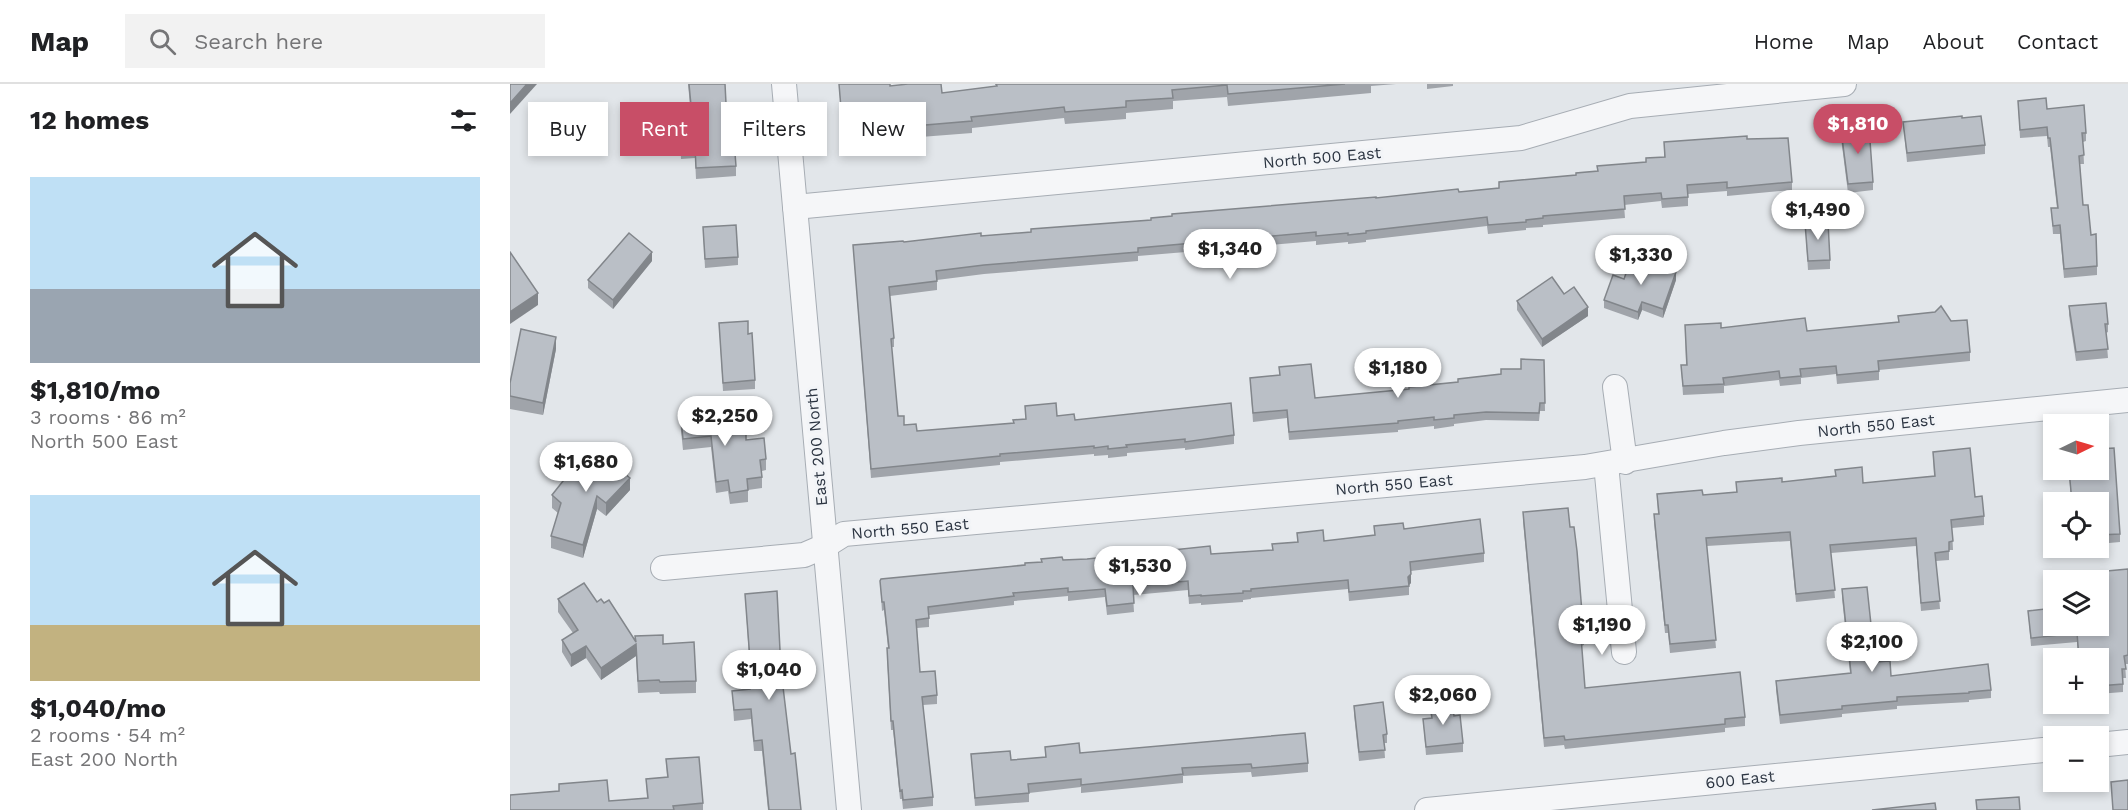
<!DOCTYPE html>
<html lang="en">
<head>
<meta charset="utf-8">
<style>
	:root { --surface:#fff; --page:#f2f2f2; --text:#202124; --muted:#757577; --line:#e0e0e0; --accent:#c84e67 }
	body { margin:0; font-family:"Work Sans",sans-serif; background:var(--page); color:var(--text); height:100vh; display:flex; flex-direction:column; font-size:22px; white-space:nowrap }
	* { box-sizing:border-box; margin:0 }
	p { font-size:20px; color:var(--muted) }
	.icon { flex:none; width:33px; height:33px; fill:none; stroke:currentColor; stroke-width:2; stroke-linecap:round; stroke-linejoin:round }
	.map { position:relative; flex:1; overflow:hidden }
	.side { display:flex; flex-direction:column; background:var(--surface); width:510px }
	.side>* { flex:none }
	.banner { position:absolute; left:18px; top:18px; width:570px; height:54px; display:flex; gap:12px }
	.needle { width:39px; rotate:85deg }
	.buttons { position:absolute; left:1533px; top:330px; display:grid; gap:12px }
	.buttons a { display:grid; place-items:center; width:66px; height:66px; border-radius:0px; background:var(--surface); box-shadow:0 3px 9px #0003; font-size:30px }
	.price { position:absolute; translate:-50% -51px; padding:0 14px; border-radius:21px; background:#fff; color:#222; font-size:20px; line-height:39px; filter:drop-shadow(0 2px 3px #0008) }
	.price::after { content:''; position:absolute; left:50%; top:36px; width:18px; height:14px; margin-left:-9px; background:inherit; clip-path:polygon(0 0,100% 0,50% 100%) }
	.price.current { background:var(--accent); color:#fff }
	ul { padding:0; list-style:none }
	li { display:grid; align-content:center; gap:12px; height:318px; padding:0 30px }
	li span { display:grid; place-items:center; height:186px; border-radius:0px; color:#555 }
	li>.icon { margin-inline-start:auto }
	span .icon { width:108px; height:108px; fill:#fffc; stroke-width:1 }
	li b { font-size:26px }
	h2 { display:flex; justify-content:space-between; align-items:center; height:72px; padding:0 30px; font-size:26px }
	.tag { padding:0 21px; border-radius:0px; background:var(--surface); box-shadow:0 3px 9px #0003; font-size:21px; line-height:54px }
	.tag.current { background:var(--accent); color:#fff }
	header { display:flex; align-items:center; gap:36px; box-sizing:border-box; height:84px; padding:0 30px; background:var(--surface); border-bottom:2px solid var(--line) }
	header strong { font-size:28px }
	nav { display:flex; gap:33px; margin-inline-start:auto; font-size:21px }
	.search { width:420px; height:54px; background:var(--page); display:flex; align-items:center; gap:15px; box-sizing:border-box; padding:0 21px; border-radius:0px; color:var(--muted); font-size:22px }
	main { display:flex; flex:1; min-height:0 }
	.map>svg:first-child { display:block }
</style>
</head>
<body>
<header>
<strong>Map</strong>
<div class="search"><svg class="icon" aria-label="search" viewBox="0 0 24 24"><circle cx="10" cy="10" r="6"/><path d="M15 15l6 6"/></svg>Search here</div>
<nav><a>Home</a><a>Map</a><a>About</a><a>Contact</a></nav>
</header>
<main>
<section class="side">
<h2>12 homes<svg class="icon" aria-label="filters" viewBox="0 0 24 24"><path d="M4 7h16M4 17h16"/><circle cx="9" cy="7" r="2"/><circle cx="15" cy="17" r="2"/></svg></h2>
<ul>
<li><span style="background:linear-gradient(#bfe0f5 60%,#9aa5b1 0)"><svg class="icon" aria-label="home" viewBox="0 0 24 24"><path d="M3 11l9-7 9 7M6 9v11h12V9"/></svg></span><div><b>$1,810/mo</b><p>3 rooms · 86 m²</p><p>North 500 East</p></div></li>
<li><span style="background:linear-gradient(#bfe0f5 70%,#c2b280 0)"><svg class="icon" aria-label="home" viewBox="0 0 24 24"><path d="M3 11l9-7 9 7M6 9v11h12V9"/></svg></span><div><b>$1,040/mo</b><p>2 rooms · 54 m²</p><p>East 200 North</p></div></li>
</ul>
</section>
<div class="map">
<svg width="1618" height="726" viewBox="0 0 1618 726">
	<rect width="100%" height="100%" fill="#e2e6ea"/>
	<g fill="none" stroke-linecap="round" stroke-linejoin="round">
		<defs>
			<g id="minor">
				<path d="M274 0 339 726"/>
				<path d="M285 123 1011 54 1120 22 1334 0"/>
				<path d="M1105 303 1115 378"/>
				<path d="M1096 380 1114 568"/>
				<path d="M153 484 294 471 315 462 334 450 1075 383 1214 359 1289 349 1618 316"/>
				<path d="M1588 661 1618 658"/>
				<path d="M917 726 1544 665"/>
			</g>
		</defs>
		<use href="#minor" stroke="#a7adb4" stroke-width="26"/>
		<use href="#minor" stroke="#f5f6f8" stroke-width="24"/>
	</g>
	<g fill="#a0a4aa">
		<path d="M178 0H215L218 58 226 82V92L186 95 185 74 171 75 169 33 181 32Z"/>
		<path d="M329 0 380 2 432 9 486 2 485 0H886L861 2V9L718 22 717 13 663 17V25L616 29V35L555 40 554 34 462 44V49L333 59Z"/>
		<path d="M917 0H943V2L917 5Z"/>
		<path d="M1508 17 1537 25 1576 49V57L1573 58 1574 80H1570L1573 121 1581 151 1587 182V191L1554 194 1550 150H1543L1541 124H1547L1540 63H1538L1537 52 1510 54Z"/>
		<path d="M1452 34 1475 61V70L1397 78 1393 38Z"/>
		<path d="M1331 46 1363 98V106L1338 109 1331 54Z"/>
		<path d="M1237 55 1282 98V106L1217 112V107L1178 110V122L1152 124 1151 117 1114 121 1115 134 1033 141V143L1016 144V146L978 150 977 142 856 156V158L838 160V158L806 161V157L628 172V177L474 190 427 196V206L380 212 384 254V263H381L388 332 394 341 407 347 504 339 516 335 515 322 565 336 724 351V360L675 366V364L617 369V372L598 374V371L584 372V370L490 378V381L361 394 343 161 394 158 521 148 866 114 949 108 989 104V98L1066 91 1136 78 1154 73V58Z"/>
		<path d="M1295 139 1320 176V185L1298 186Z"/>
		<path d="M193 143 228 173V181L195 184Z"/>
		<path d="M142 177 103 225 78 204V196Z"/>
		<path d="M1114 195 1166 196 1153 234 1132 226 1128 236 1094 224V216Z"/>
		<path d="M1054 210 1078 232 1032 263 1007 226V217Z"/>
		<path d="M1559 222 1598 240V248L1596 249 1598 274 1566 277 1559 231Z"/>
		<path d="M1388 232 1460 268V277L1369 286V296L1327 300 1326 290 1291 294V300L1270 302 1269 296 1214 302V309L1173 311 1171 281H1176L1175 241 1211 244 1297 247 1388 238Z"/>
		<path d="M209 239 238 250 245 296V305L213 307Z"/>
		<path d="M46 265 33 331 0 325V299Z"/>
		<path d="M1034 276 1035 327H1030L1029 337 976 336 944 340V342L924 345V342L888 346V348L779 356 777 334 743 338 740 294 769 291V283L805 314 899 305 948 298 991 290 1011 285Z"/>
		<path d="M170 325 215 350 236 356 256 375V386L252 387V404L238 406V418L220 420 218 407 206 409 201 363 173 366 170 337Z"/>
		<path d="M1423 368 1465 413 1474 432V441L1442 444 1443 466H1439V476L1426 477 1430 525 1411 527 1406 462 1321 469 1325 514 1286 518 1280 457 1197 462 1206 564 1160 569 1158 549H1155L1144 438V430H1148L1147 410 1193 411 1226 408V398H1272L1325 392V386L1353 399 1424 392Z"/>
		<path d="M88 369 114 389 120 406 96 432 87 425 73 474 41 464V452L48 429 42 424V411Z"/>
		<path d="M1559 386H1588L1610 450V458L1588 460V418H1561Z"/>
		<path d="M1013 428 1074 553V561L1071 562 1075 604 1235 633V642L1215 644V648L1055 665 1054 661 1034 663 1013 437Z"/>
		<path d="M894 445 974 469V478L901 487V499L899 501V511L839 517 838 505 741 514V515L733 516V518L691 521V519L679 520 678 506 623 511 624 528 597 531 595 513 558 517V512L504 517V521L419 531V543L407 544 410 588 427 611V620L413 621 423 713V722L393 725 392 715H390L383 646H381L377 573 378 564 374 526 372 527 370 497 553 476 701 470 762 466V460L787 458V449L814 457 864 451Z"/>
		<path d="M1618 485V580H1615L1616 594H1613V608L1588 610V574H1568L1567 558 1521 562 1518 527 1544 542Z"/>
		<path d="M1332 505 1365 578 1381 592 1481 606V614L1459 616V618L1387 622V625L1332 630V633L1270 640 1266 606V597L1340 589 1332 514Z"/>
		<path d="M235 510 271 586 281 670 291 726H258L252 667H244L241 635 224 637 222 607 239 605 238 589H240Z"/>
		<path d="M48 515 94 519 125 557 153 560 186 597V609L150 610 149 608 128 609 126 572 91 596 76 574 61 583 52 568V556L63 549 48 528Z"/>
		<path d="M920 620 944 632 953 659V668L916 671 913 635 921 634Z"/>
		<path d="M844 622 877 650V659H874L875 674 849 677 844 630Z"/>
		<path d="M535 663 570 669 798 679V688L742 693 741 688 673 692V699L571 709V703L519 709V718L465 722 461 670 501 676 535 673Z"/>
		<path d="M156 675 193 719V726H0L49 707V700L99 717 137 714 136 695 157 693Z"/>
	</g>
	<g fill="#82868b">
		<path d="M17 0H27L0 30V19Z"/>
		<path d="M142 168V177L103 225V216Z"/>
		<path d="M1166 188V196L1153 234V225Z"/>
		<path d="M28 209V221L0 240V228Z"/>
		<path d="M1132 218V226L1128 236V228Z"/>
		<path d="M1078 223V232L1032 263V255Z"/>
		<path d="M46 253V265L33 331V319Z"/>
		<path d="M114 379V392L109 385Z"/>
		<path d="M120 394V406L96 432V419Z"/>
		<path d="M87 412V425L73 474V461Z"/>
		<path d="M901 490V499L898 502V493Z"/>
		<path d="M126 560V572L91 596V584Z"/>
		<path d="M76 562V574L61 583V571Z"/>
	</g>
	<g fill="#babfc6" stroke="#82868b" stroke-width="1.5">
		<path d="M0 0H17L0 19Z"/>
		<path d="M179 0H215L218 58 224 57 226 82 186 84 185 63 171 64 169 33 182 32Z"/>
		<path d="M329 0H380V2L398 0H431L432 9 487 2 486 0H835L718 10 717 1 662 6 663 14 616 17V23L555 28 554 23 461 33 462 37 333 48Z"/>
		<path d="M1536 14 1537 25 1574 21 1576 49H1572L1574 71 1569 72 1573 121H1578L1581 151 1586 150 1587 182 1554 185 1550 141 1543 142 1541 124H1548L1540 54H1538L1537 43 1510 46 1508 17Z"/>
		<path d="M1452 32V34L1471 32 1475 61 1397 69 1393 38Z"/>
		<path d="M1359 43 1363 98 1338 100 1331 46Z"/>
		<path d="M1237 52V55L1278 54 1282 98 1217 104V98L1177 101 1178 113 1152 115 1151 109 1114 112 1115 125 1033 132V134L1016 136V138L978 141 977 133 856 147V149L838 151V149L806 152V148L628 164V168L474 181 426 187 427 197 379 203 384 254 381 255 388 332H394V341L406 340 407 347 504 339 503 336 516 335 515 322 546 319 547 332 564 330 565 336 721 319 724 351 675 358V355L616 361 617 363 598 365V362L584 364V362L490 370V372L361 385 343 161 393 157 394 158 471 149V152L521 148V145L641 136V134L662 132V130L866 113V114L948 105 949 108 989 104V98L1066 91V89L1088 87 1087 82 1136 78V74L1155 73 1154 58Z"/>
		<path d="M1318 138 1320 176 1298 177 1295 139Z"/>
		<path d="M226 141 228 173 195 175 193 143Z"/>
		<path d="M119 149 142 168 103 216 78 196Z"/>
		<path d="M0 168 28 209 0 228Z"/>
		<path d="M1122 172 1166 188 1153 225 1132 218 1128 228 1094 216 1103 191 1114 195Z"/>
		<path d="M1042 193 1054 210 1064 203 1078 223 1032 255 1007 217Z"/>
		<path d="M1596 219 1598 240H1595L1598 265 1566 268 1559 222Z"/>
		<path d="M1431 222 1441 237 1457 236 1460 268 1368 277 1369 287 1327 291 1326 282 1290 285 1291 292 1270 294 1269 287 1213 294 1214 300 1173 302 1171 281H1177L1175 241 1211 239V244L1295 234 1297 247 1389 238 1388 232 1425 228Z"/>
		<path d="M238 237V250L242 249 245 296 213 299 209 239Z"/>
		<path d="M11 245 46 253 33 319 0 312V299Z"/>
		<path d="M1011 275 1034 276 1035 319H1030L1029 329 976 328 944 331V334L924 336V333L888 337V339L779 348 777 326 743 329 740 294 770 291 769 283 801 280 805 314 899 305V303L948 298V295L991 290V285H1011Z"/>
		<path d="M212 321 215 350 236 348V356L254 354 256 375 250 376 252 393 237 395 238 406 220 409 218 396 206 398 201 352 173 355 170 325Z"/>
		<path d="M80 363 88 369 93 364 99 367 114 379 109 385 120 394 96 419 87 412 73 461 41 452 51 419 42 411Z"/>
		<path d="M1460 364 1465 413 1472 412 1474 432 1441 436 1443 457 1439 458V467L1425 469 1430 517 1411 519 1406 454 1320 461 1325 506 1286 510 1280 448 1196 454 1206 556 1160 560 1158 541H1155L1144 430H1149L1147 410 1192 406 1193 411 1227 408 1226 398 1272 394V398L1326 392 1325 386 1352 383 1353 399 1425 392 1423 368Z"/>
		<path d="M1604 364 1610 450 1588 451V418H1562L1559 386H1588V365Z"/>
		<path d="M1058 424 1060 443H1064L1067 467 1074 553H1071L1075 604 1230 588 1235 633 1215 635V640L1055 656 1054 652 1034 654 1013 428Z"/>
		<path d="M970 435 974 469 900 478 901 490 898 493 899 502 839 508 838 496 741 505V507H733V509L691 512V511L679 512 678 497 623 502 624 519 597 522 595 505 558 508V504L503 509 504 512 418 523 419 534 406 536 410 588 425 587 427 611 412 613 423 713 393 716 392 706 390 707 383 637H381L377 564H379L374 518H372L370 497 371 495 515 481V479L532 478 531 475 552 473 553 476 577 475 700 462 701 470 763 466 762 460 788 458 787 449 813 446 814 457 865 451 864 442 893 439 894 445Z"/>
		<path d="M1618 485V571L1614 572 1616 585H1612L1613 600 1588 602V574H1569L1567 549 1521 554 1518 527 1544 524V542H1588V496H1565V490Z"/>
		<path d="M74 499 87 518 91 515 94 519 99 516 126 558 125 552 153 551V560L184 558 186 597 150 598 149 596 128 597 126 560 91 584 76 562 61 571 52 556 68 546 48 515Z"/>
		<path d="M1357 503 1365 578 1380 577 1381 592 1478 580 1481 606 1459 608V609L1387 613V617L1332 622V625L1270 631 1266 597 1341 589 1332 505Z"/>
		<path d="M267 507 271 586 281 670 285 669 291 726H259L252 656 244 657 241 625 224 626 222 607 240 605 238 589H241L235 510Z"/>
		<path d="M873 618 877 650 873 651 875 666 849 668 844 622Z"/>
		<path d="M942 618 944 632 950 631 953 659 916 663 913 635 922 634 920 620Z"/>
		<path d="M795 649 798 679 742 684 741 680 672 684 673 690 571 701V695L518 700 519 709 465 714 461 670 500 667 501 676 536 673 535 663 569 659 570 669Z"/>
		<path d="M189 673 193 719 163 722 164 726H0V711L49 707V700L97 696 99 717 138 714 136 695 158 693 156 675Z"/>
		<path d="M1618 696V726H1603L1601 698Z"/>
		<path d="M1509 713 1510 726H1467L1466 716Z"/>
		<path d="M1425 719 1426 726H1362Z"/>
	</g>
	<g text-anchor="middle" stroke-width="6" stroke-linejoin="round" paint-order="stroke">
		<g font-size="16" fill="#2b3441" stroke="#f2f4f7">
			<text transform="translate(812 73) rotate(-5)" y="6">North 500 East</text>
			<text transform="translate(1366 341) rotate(-6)" y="6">North 550 East</text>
			<text transform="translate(306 363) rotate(-95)" y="6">East 200 North</text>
			<text transform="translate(884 400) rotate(-5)" y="6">North 550 East</text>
			<text transform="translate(400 444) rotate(-5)" y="6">North 550 East</text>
			<text transform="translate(1230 695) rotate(-6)" y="6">600 East</text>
		</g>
	</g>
</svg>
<div class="buttons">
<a><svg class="needle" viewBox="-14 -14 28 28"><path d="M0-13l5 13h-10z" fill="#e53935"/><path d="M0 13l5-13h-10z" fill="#757577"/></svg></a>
<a><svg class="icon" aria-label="locate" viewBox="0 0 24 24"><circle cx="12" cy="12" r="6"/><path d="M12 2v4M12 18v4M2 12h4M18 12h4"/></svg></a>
<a><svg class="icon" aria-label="layers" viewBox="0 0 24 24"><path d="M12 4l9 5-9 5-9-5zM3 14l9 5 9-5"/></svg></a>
<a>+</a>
<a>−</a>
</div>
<b class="price current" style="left:1348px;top:71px">$1,810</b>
<b class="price" style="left:1308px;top:157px">$1,490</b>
<b class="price" style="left:720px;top:196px">$1,340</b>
<b class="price" style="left:1131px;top:202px">$1,330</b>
<b class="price" style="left:888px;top:315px">$1,180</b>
<b class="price" style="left:215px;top:363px">$2,250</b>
<b class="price" style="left:76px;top:409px">$1,680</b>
<b class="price" style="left:630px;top:513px">$1,530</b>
<b class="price" style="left:1092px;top:572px">$1,190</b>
<b class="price" style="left:1362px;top:589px">$2,100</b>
<b class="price" style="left:259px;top:617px">$1,040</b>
<b class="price" style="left:933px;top:642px">$2,060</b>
<div class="banner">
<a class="tag">Buy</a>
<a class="tag current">Rent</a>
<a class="tag">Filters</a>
<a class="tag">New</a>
</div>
</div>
</main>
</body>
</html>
